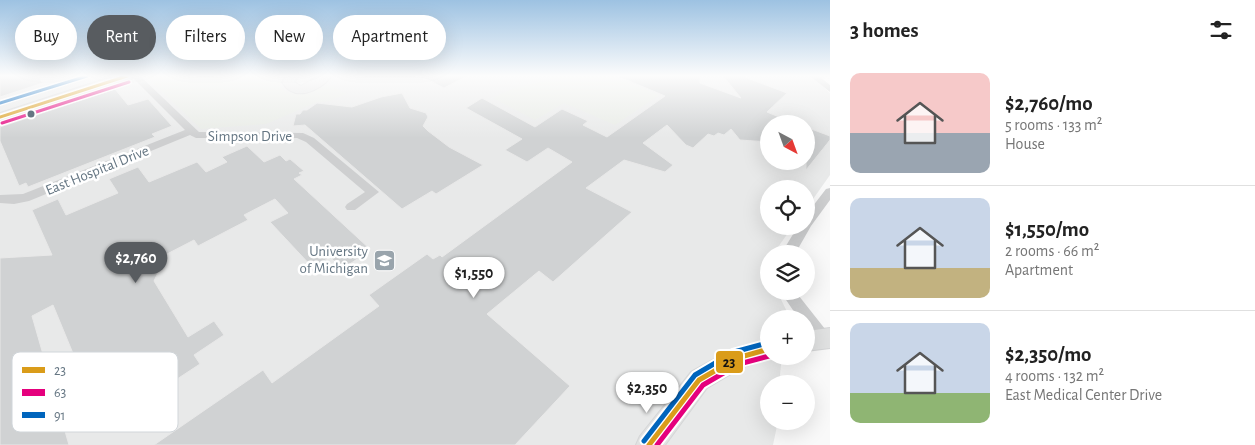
<!DOCTYPE html>
<html lang="en">
<head>
<meta charset="utf-8">
<style>
	:root { --surface:#fff; --page:#f6f6f6; --text:#222; --muted:#767676; --line:#e0e0e0; --accent:#585c60 }
	body { margin:0; font-family:"Alegreya Sans",sans-serif; background:var(--page); color:var(--text); height:100vh; display:flex; flex-direction:column; font-size:19px; white-space:nowrap }
	* { box-sizing:border-box; margin:0 }
	p { font-size:16px; color:var(--muted) }
	.icon { flex:none; width:28px; height:28px; fill:none; stroke:currentColor; stroke-width:2; stroke-linecap:round; stroke-linejoin:round }
	.map { position:relative; flex:1; overflow:hidden }
	.drawer { display:flex; flex-direction:column; background:var(--surface); width:425px }
	.drawer>* { flex:none }
	.hud { position:absolute; left:15px; top:15px; width:475px; height:45px; display:flex; gap:10px }
	.needle { width:32px; rotate:139deg }
	.buttons { position:absolute; left:760px; top:115px; display:grid; gap:10px }
	.buttons a { display:grid; place-items:center; width:55px; height:55px; border-radius:50%; background:var(--surface); box-shadow:0 5px 20px #0002; font-size:25px }
	.price { position:absolute; translate:-50% -42px; padding:0 11px; border-radius:18px; background:#fff; color:#222; font-size:16px; line-height:32px; filter:drop-shadow(0 1px 2px #0008) }
	.price::after { content:''; position:absolute; left:50%; top:30px; width:15px; height:11px; margin-left:-8px; background:inherit; clip-path:polygon(0 0,100% 0,50% 100%) }
	.price.active { background:var(--accent); color:#fff }
	ul { padding:0; list-style:none }
	li { display:flex; align-items:center; gap:15px; height:125px; padding:0 20px }
	li+li { border-top:1px solid var(--line) }
	li span { display:grid; place-items:center; flex:none; width:140px; height:100px; border-radius:10px; color:#555 }
	li>.icon { margin-inline-start:auto }
	span .icon { width:60px; height:60px; fill:#fffc; stroke-width:1 }
	li b { font-size:21px }
	h2 { display:flex; justify-content:space-between; align-items:center; height:60px; padding:0 20px; font-size:21px }
	.tag { padding:0 18px; border-radius:22px; background:var(--surface); box-shadow:0 5px 20px #0002; font-size:18px; line-height:45px }
	.tag.active { background:var(--accent); color:#fff }
	main { display:flex; flex:1; min-height:0 }
	.map>svg:first-child { display:block }
</style>
</head>
<body>
<main>
<div class="map">
<svg width="830" height="445" viewBox="0 0 830 445">
	<rect width="100%" height="100%" fill="#f9f9f9"/>
	<path fill="#e8e9e9" fill-rule="evenodd" d="M0 76H830L816 80 830 93V175L806 209V189H769V226H793L773 254H769L768 261 769 291H777L789 316 788 319H769V356H782L779 384H769V421H778L773 445H0ZM769 124H806V161H769Z"/>
	<g fill="#e8ebe6">
		<path d="M146 76H279C281 80 280 85 282 88 291 100 319 90 329 84L346 94 330 101 317 102 266 124 201 129Z"/>
		<path d="M554 76H612L659 95 615 125 564 103 535 120 493 98 518 86 544 82Z"/>
	</g>
	<g fill="#d0d2d3" stroke="#e8e8e8">
		<path d="M0 76H37L43 83 0 97Z"/>
		<path d="M420 76H467L444 88Z"/>
		<path d="M617 76H700V83L741 98 723 76H742L787 93 767 112 796 124H769V142L740 140 731 129 724 135 718 133 714 136 708 134 693 148 686 145 667 125 643 143 673 165 665 172 624 160 586 188 632 212 553 282 539 271 487 314 570 386 515 445H154L263 370 272 383 379 306 369 295 427 254 433 259 440 255 442 257 572 162 548 148 527 162 505 150 522 139 466 108 482 98 535 127 562 109 588 121 583 125 607 137 665 96Z"/>
		<path d="M115 89 128 105 148 99 172 126 152 134 155 137 28 187 26 183 19 186 0 141V127Z"/>
		<path d="M402 93 410 108 426 113 428 117 423 126 428 131 449 147 483 165 436 194 432 191 402 209 305 125 293 126 296 114H300L303 110H307L317 103 352 107 381 97Z"/>
		<path d="M806 127 830 136V140L806 170Z"/>
		<path d="M247 146 264 162 280 155 286 161 290 159 304 171 299 173 302 175 294 179 371 250 342 269 330 257 313 268 270 222 288 213 275 199 244 215 248 220 198 246 194 240 167 254 154 281 188 337 214 321 224 335 194 355 200 364 110 423 103 407 97 411 90 394 83 398 77 384 84 380 53 305 32 316 69 445H0V258L52 255 32 210 58 199 66 215 118 193 109 179 138 167 149 182 197 162 206 172 227 162 222 157Z"/>
	</g>
	<g fill="none" stroke-linecap="round" stroke-linejoin="round">
		<defs>
			<g id="secondary">
				<path d="M114 76H133L131 79 0 121V113Z"/>
				<path d="M286 76H299L294 82 301 86 318 76H332C320 91 294 103 282 82Z"/>
				<path d="M830 328V348L806 351V331Z"/>
				<path d="M769 339V356H777L743 367 707 388 665 445H636L640 436 691 372 729 351Z"/>
			</g>
		</defs>
		<use href="#secondary" stroke="#d5d6d7" stroke-width="2"/>
		<g fill="#cecfd0" fill-rule="evenodd">
			<path d="M131 76H140L199 132 303 133 314 138 379 192 355 210H347L345 207 347 204 365 192 306 142 297 138H196L190 135 29 201 14 204 0 203V195L23 194 185 130Z"/>
			<path d="M810 76H819L830 85V92Z"/>
			<path d="M830 188V200L811 226 795 254H781L798 226H806V215L826 189Z"/>
			<path d="M780 291H795L829 334V344L823 346C812 342 806 330 806 319H799Z"/>
		</g>
		<use href="#secondary" fill="#e1e2e2" fill-rule="evenodd"/>
		<defs>
			<path id="bus-1-far1" d="M0 117 127 76"/>
			<path id="bus-1" d="M649 445 699 380 737 358 769 349"/>
			<path id="bus-2-far1" d="M2 123 129 82"/>
			<path id="bus-2" d="M657 445 703 385 739 364 769 356"/>
			<path id="bus-3-far1" d="M0 103 87 76"/>
			<path id="bus-3" d="M644 441 695 375 734 352 767 343"/>
		</defs>
		<use href="#bus-1-far1" stroke="#fff" stroke-width="6"/>
		<use href="#bus-1" stroke="#fff" stroke-width="9"/>
		<use href="#bus-2-far1" stroke="#fff" stroke-width="6"/>
		<use href="#bus-2" stroke="#fff" stroke-width="9"/>
		<use href="#bus-3-far1" stroke="#fff" stroke-width="6"/>
		<use href="#bus-3" stroke="#fff" stroke-width="9"/>
		<use href="#bus-1-far1" stroke="#da9c1a" stroke-width="3"/>
		<use href="#bus-1" stroke="#da9c1a" stroke-width="5"/>
		<use href="#bus-2-far1" stroke="#e5007d" stroke-width="3"/>
		<use href="#bus-2" stroke="#e5007d" stroke-width="5"/>
		<use href="#bus-3-far1" stroke="#0065bd" stroke-width="3"/>
		<use href="#bus-3" stroke="#0065bd" stroke-width="5"/>
	</g>
	<linearGradient id="sky" x2="0" y2="1"><stop stop-color="#9dc2e2"/><stop offset="0.55" stop-color="#fcfcfc"/><stop offset="1" stop-color="#fcfcfc" stop-opacity="0"/></linearGradient>
	<rect width="830" height="138" fill="url(#sky)"/>
	<defs>
		<symbol id="university-square" viewBox="-11 -11 22 22"><rect x="-9" y="-9" width="18" height="18" rx="4" fill="#99a4ac" stroke="#fff"/><path d="M0-5L7-2L0 1L-7-2ZM-4 1L0 2.5L4 1V4Q0 6-4 4Z" fill="#fff"/></symbol>
	</defs>
	<g fill-rule="evenodd">
		<use href="#university-square" x="372" y="248" width="25" height="25"/>
	</g>
	<circle fill="#657683" stroke="#fff" stroke-width="2" cx="31" cy="114" r="4.5"/>
	<g text-anchor="middle" stroke-width="5" stroke-linejoin="round" paint-order="stroke">
		<g font-size="15" fill="#657683" stroke="#fff">
			<text x="250" y="141">Simpson Drive</text>
			<text transform="translate(97 170) rotate(-22)" y="5">East Hospital Drive</text>
		</g>
		<g font-size="15" fill="#657683" stroke="#fff" text-anchor="end">
			<text x="368" y="256">University<tspan x="368" dy="17">of Michigan</tspan></text>
		</g>
	</g>
	<rect x="12" y="352" width="166" height="80" rx="8" fill="#fff" stroke="#d1d6da" stroke-width="1"/>
	<rect x="22" y="367" width="23" height="6" fill="#da9c1a"/>
	<rect x="22" y="389" width="23" height="7" fill="#e5007d"/>
	<rect x="22" y="412" width="23" height="6" fill="#0065bd"/>
	<g font-size="14" fill="#657683">
		<text x="54" y="375">23</text>
		<text x="54" y="397">63</text>
		<text x="54" y="420">91</text>
	</g>
	<rect stroke="#fff" stroke-width="2" x="715" y="350" width="29" height="24" rx="5" fill="#da9c1a"/>
	<g font-size="14" text-anchor="middle" font-weight="bold" fill="#111">
		<text x="729" y="367">23</text>
	</g>
</svg>
<div class="buttons">
<a><svg class="needle" viewBox="-14 -14 28 28"><path d="M0-13l5 13h-10z" fill="#e53935"/><path d="M0 13l5-13h-10z" fill="#767676"/></svg></a>
<a><svg class="icon" aria-label="locate" viewBox="0 0 24 24"><circle cx="12" cy="12" r="6"/><path d="M12 2v4M12 18v4M2 12h4M18 12h4"/></svg></a>
<a><svg class="icon" aria-label="layers" viewBox="0 0 24 24"><path d="M12 4l9 5-9 5-9-5zM3 14l9 5 9-5"/></svg></a>
<a>+</a>
<a>−</a>
</div>
<b class="price active" style="left:136px;top:284px">$2,760</b>
<b class="price" style="left:474px;top:299px">$1,550</b>
<b class="price" style="left:647px;top:414px">$2,350</b>
<div class="hud">
<a class="tag">Buy</a>
<a class="tag active">Rent</a>
<a class="tag">Filters</a>
<a class="tag">New</a>
<a class="tag">Apartment</a>
</div>
</div>
<section class="drawer">
<h2>3 homes<svg class="icon" aria-label="filters" viewBox="0 0 24 24"><path d="M4 7h16M4 17h16"/><circle cx="9" cy="7" r="2"/><circle cx="15" cy="17" r="2"/></svg></h2>
<ul>
<li><span style="background:linear-gradient(#f6c9c9 60%,#9aa5b1 0)"><svg class="icon" aria-label="home" viewBox="0 0 24 24"><path d="M3 11l9-7 9 7M6 9v11h12V9"/></svg></span><div><b>$2,760/mo</b><p>5 rooms · 133 m²</p><p>House</p></div></li>
<li><span style="background:linear-gradient(#c9d6e8 70%,#c2b280 0)"><svg class="icon" aria-label="home" viewBox="0 0 24 24"><path d="M3 11l9-7 9 7M6 9v11h12V9"/></svg></span><div><b>$1,550/mo</b><p>2 rooms · 66 m²</p><p>Apartment</p></div></li>
<li><span style="background:linear-gradient(#c9d6e8 70%,#8fb573 0)"><svg class="icon" aria-label="home" viewBox="0 0 24 24"><path d="M3 11l9-7 9 7M6 9v11h12V9"/></svg></span><div><b>$2,350/mo</b><p>4 rooms · 132 m²</p><p>East Medical Center Drive</p></div></li>
</ul>
</section>
</main>
</body>
</html>
